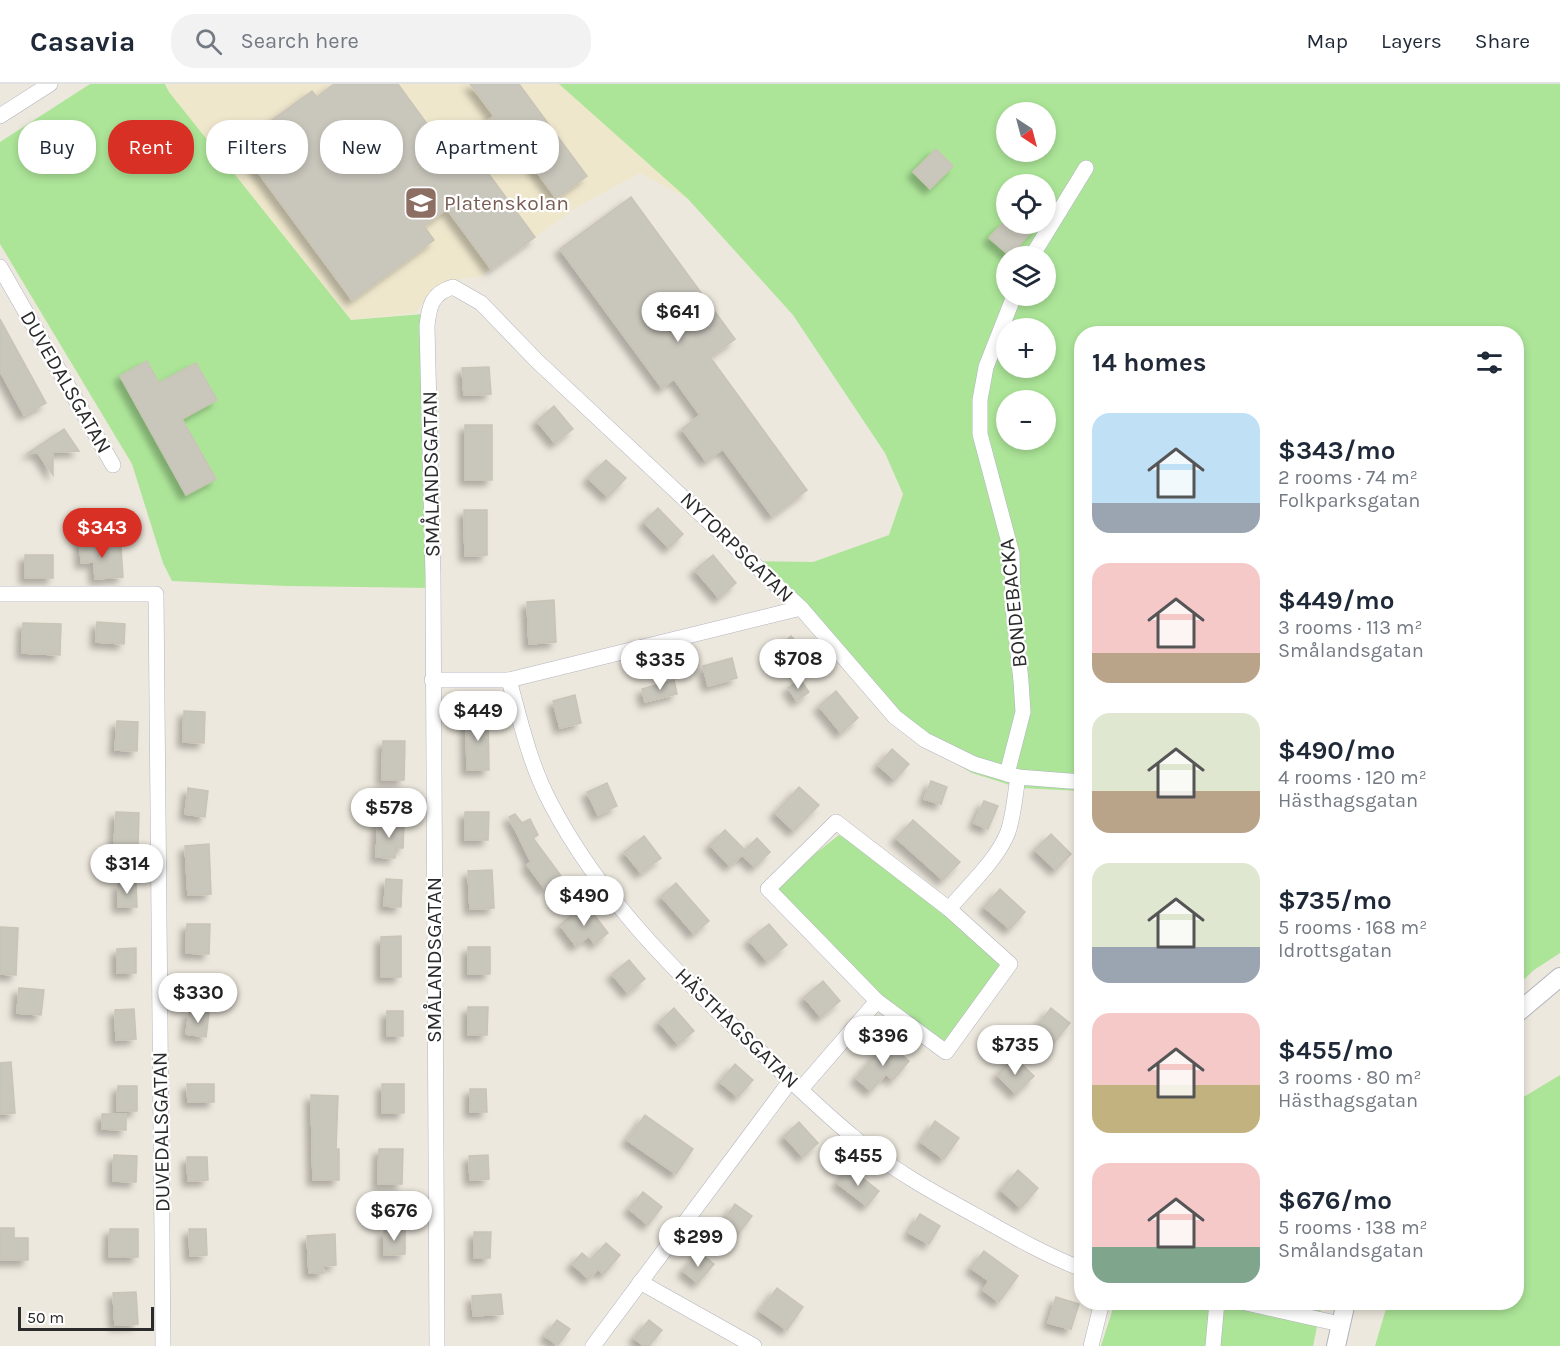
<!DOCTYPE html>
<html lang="en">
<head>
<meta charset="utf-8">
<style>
	:root { --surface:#fff; --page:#f2f2f3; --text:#1f2937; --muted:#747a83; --line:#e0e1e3; --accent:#d93025 }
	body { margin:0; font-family:Karla,sans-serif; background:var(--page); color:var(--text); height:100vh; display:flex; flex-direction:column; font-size:22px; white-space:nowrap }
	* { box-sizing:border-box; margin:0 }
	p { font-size:20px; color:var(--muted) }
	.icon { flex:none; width:33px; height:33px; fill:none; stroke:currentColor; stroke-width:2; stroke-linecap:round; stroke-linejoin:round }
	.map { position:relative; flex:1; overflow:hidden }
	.panel { position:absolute; left:1074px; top:242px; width:450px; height:984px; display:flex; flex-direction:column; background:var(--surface); border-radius:24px; box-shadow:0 3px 9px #0003 }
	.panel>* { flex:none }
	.top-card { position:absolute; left:18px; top:36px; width:570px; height:54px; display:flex; gap:12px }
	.needle { width:39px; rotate:144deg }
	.controls { position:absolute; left:996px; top:18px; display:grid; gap:12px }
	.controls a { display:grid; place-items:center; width:60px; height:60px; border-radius:50%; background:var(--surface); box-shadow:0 3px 9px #0003; font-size:30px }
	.scale { position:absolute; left:18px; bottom:15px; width:136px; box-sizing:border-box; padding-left:6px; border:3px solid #2b2b2b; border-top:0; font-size:16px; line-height:21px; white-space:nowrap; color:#2b2b2b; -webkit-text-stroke:4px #fff; paint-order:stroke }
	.price { position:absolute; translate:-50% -51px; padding:0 14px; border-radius:21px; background:#fff; color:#222; font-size:20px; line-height:39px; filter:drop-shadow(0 2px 3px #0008) }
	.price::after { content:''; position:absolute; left:50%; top:36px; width:18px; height:14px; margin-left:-9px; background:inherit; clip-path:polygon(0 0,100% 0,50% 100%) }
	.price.active { background:var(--accent); color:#fff }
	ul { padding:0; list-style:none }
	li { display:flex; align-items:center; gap:18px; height:150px; padding:0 18px }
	li span { display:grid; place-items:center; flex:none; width:168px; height:120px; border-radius:18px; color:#555 }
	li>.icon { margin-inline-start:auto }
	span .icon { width:72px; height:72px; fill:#fffc; stroke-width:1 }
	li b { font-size:26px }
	h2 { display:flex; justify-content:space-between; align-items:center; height:72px; padding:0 18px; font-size:26px }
	.tag { padding:0 21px; border-radius:24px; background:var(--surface); box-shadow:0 3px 9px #0003; font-size:21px; line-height:54px }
	.tag.active { background:var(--accent); color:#fff }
	header { display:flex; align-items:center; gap:36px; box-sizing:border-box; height:84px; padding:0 30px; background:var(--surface); border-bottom:2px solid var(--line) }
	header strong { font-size:28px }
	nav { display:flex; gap:33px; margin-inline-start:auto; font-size:21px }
	.search { width:420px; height:54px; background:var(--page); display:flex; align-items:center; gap:15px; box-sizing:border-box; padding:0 21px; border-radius:24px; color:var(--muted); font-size:22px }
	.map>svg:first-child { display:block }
</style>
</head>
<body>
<header>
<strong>Casavia</strong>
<div class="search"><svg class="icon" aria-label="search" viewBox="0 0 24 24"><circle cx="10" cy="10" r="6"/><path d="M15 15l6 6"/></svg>Search here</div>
<nav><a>Map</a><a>Layers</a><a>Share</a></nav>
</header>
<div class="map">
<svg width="1560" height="1262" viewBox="0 0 1560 1262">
	<defs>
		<filter id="shadow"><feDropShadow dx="-5.5" dy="5.5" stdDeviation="3" flood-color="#0004"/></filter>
	</defs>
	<rect width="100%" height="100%" fill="#ede8dd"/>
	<path fill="#efe7cc" d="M167 0H559L688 115 640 89 577 123 481 192 461 195 433 204 416 229 351 236 169 8Z"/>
	<g fill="#ace598" fill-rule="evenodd">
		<path d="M90 0H165L169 8 351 236 423 230 434 504 286 502 172 497 163 479 132 380 0 160V58Z"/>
		<path d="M559 0H1560V869L1534 886 1517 902 1516 784 1519 779 1516 776V249H1082L1081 707 1020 704 972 689 915 656 753 477 813 478 889 451 903 410 885 369 793 231 688 115ZM1006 28H1046V68H1006ZM1006 100H1046V140H1006ZM1006 172H1046V212H1006ZM1006 244H1046V284H1006ZM1006 316H1046V356H1006Z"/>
		<path d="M839 751 871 769 1009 884 947 965 884 924 769 806Z"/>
		<path d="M1560 991V1262H1375L1388 1218H1516L1517 1017Z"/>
		<path d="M1115 1218H1322L1313 1262H1101Z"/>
	</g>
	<g fill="#c9c6bc" stroke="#c9c4b6" stroke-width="1.5" filter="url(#shadow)">
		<path d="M334 0H398L446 66 494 32 470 0H519L587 92 556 114 512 54 480 78 535 153 491 185 447 125 424 142 434 156 352 216 238 61 312 7 317 13Z"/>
		<path d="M936 65 953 82 930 105 913 88Z"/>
		<path d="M631 113 735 255 710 273 807 406 772 432 723 365 706 377 682 345 700 331 674 295 662 304 560 165Z"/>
		<path d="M1002 140H1038L1010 172 989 154Z"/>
		<path d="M0 235 46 319 24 331 0 287Z"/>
		<path d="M147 277 159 299 196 279 217 316 182 335 216 395 186 411 120 292Z"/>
		<path d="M489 283 491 310 464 311 462 284Z"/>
		<path d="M554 322 573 345 555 359 537 337Z"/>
		<rect x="465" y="341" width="27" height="55"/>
		<path d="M64 345 79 367 53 368V391L38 369H28Z"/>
		<path d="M606 376 626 394 608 413 588 394Z"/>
		<path d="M658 424 683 450 669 464 644 438Z"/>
		<path d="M464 426H487V471L465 472Z"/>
		<path d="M95 454V465L121 463 123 493 95 495 94 478 81 479 80 455Z"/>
		<rect x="25" y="471" width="28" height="23"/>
		<path d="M713 471 736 499 719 514 695 486Z"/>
		<path d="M554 516 556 558 529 560 527 518Z"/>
		<path d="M97 538 125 540 124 560 96 558Z"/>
		<path d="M23 539 61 540 60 571 22 569Z"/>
		<path d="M791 552 809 572 793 587 775 566Z"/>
		<path d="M732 574 737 594 708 602 703 582Z"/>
		<path d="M800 595 809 608 797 617 788 604Z"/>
		<path d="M674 596 677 610 645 618 642 605Z"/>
		<path d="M836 607 858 634 841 649 819 622Z"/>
		<path d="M575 611 581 639 560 644 553 617Z"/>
		<path d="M184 627 205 628 204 659 183 658Z"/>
		<path d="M466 629H488L489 686H467Z"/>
		<path d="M117 637 138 638 137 667 115 666Z"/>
		<path d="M383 657H405L404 696H382Z"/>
		<path d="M892 665 909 680 895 696 878 681Z"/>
		<path d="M931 697 947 703 941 720 924 715Z"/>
		<path d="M607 699 617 722 598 731 587 708Z"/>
		<path d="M799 703 819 721 794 747 775 729Z"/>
		<path d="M188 704 208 707 205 733 185 730Z"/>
		<path d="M984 717 998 722 988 745 974 739Z"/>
		<path d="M116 728 139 729 138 762 114 761Z"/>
		<path d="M465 728H489L488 756H465Z"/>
		<path d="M515 730 522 739 530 735 538 751 533 754 562 793 545 805 527 781 531 778 509 733Z"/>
		<path d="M913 736 960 778 943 796 896 754Z"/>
		<path d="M378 738 404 739 403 764H395V774L376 773Z"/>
		<path d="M725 746 745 766 757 754 770 768 755 783 742 771 730 782 710 761Z"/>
		<path d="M1051 750 1071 770 1056 786 1035 766Z"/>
		<path d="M644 752 661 774 641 789 624 768Z"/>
		<path d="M209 760 211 810 188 811 185 762Z"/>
		<path d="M492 786 494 824 470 825 468 787Z"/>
		<path d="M386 795 402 796 401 823 384 822Z"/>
		<path d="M118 799H136L137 823H118Z"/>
		<path d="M676 799 709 837 694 850 661 812Z"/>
		<path d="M1000 805 1025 828 1010 845 984 823Z"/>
		<path d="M586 820 608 849 595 860 589 852 576 862 560 841Z"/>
		<path d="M187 840H210L209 870 186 869Z"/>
		<path d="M769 840 787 861 767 877 749 856Z"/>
		<path d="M0 843 18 844 16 891 0 890Z"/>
		<path d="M401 852V893H381V853Z"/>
		<rect x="468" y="863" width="22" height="27"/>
		<path d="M136 864V889H117V865Z"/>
		<path d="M629 876 645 895 628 909 612 890Z"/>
		<path d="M823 897 840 917 821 933 804 913Z"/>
		<path d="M19 904 44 906 41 931 17 929Z"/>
		<path d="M468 923H488L487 951H468Z"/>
		<path d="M674 924 694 947 678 960 659 938Z"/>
		<path d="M1051 924 1070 939 1053 960 1047 954 1041 962 1029 952Z"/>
		<path d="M134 925 136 955 116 956 115 926Z"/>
		<path d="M189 927 209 929 206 953 186 950Z"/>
		<rect x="387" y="927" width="16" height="25"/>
		<path d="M887 958 909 977 893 996 886 990 871 1007 856 994Z"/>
		<path d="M1014 973 1034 992 1016 1010 997 991Z"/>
		<path d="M11 978 15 1029 0 1030V979Z"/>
		<path d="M735 980 753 996 738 1013 720 998Z"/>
		<path d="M187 1000H214V1018H188Z"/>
		<rect x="382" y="1000" width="22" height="29"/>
		<path d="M118 1002H137V1027H117Z"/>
		<path d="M470 1005H486L487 1028H470Z"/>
		<path d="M311 1011 338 1012 336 1065H339V1096H313Z"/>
		<path d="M102 1030H126V1046L102 1045Z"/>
		<path d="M645 1031 693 1065 676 1090 627 1056Z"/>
		<path d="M935 1037 959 1054 944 1075 921 1058Z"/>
		<path d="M799 1038 818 1059 803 1073 784 1052Z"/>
		<path d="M379 1065H403L402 1100H378Z"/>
		<path d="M114 1071 137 1072 136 1098 113 1097Z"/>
		<path d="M488 1071 489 1095 470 1096 469 1072Z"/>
		<path d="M187 1073H207L208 1096 188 1097Z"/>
		<path d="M849 1083 879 1107 867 1122 837 1099Z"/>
		<path d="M1018 1086 1038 1104 1021 1124 1001 1106Z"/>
		<path d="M643 1108 662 1123 648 1141 629 1125Z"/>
		<path d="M735 1120 752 1132 737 1152 721 1140Z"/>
		<path d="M920 1130 940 1142 929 1160 909 1149Z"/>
		<path d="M0 1144H14V1154H28V1176H0Z"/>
		<path d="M110 1145H138V1173H109Z"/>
		<path d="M189 1145H206L207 1171 190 1172Z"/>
		<path d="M405 1145V1170L384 1171V1146Z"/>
		<path d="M474 1148H491L490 1174H474Z"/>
		<path d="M335 1150 336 1181 323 1182 324 1189H309L307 1152Z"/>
		<path d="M606 1159 620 1171 604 1190 598 1185 589 1195 572 1180 582 1169 590 1176Z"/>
		<path d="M984 1167 1018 1192 999 1218 983 1206 989 1197 971 1184Z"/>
		<path d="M699 1168 714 1180 698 1199 683 1187Z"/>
		<path d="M777 1204 803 1223 787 1246 760 1227Z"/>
		<path d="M136 1208 138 1240 115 1241 113 1209Z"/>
		<path d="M501 1210 503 1230 473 1232 472 1212Z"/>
		<path d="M1056 1213 1079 1220 1071 1245 1048 1239Z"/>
		<path d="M557 1236 570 1245 558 1261 545 1252Z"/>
		<path d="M649 1236 662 1246 649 1262H644L634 1254Z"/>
	</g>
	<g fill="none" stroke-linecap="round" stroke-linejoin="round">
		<defs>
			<g id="minor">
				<path d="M0 32 50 0"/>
				<path d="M1032 172 1086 84"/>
				<path d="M0 183 113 381"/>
				<path d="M0 510H156L163 1262"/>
				<path d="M432 596H509L801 524"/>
				<path d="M509 596C521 639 530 681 551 720 599 812 673 886 748 956 782 988 815 1021 851 1051 891 1086 938 1111 984 1136 1016 1154 1048 1172 1082 1185"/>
				<path d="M1007 690 1023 628 1021 597 1013 523 1012 470 980 350V316L986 283 1014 212"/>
				<path d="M949 825C968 802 997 776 1008 748 1014 730 1015 711 1018 693"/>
				<path d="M801 1005 877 917 946 968 1010 880 949 825 836 738 768 805 877 917"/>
				<path d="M640 1198 754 1262"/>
				<path d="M1242 1218 1340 1240"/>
				<path d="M437 1262 433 492 427 242C429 222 432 209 453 203L481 219 537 277 801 524 895 633 925 656 974 680 1018 693 1082 698"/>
				<path d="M593 1262 791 996"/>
				<path d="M1091 1262 1102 1218"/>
				<path d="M1213 1262 1217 1218"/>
			</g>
			<g id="tertiary">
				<path d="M1516 930 1560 893"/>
				<path d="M1336 1262 1346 1218"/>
			</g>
		</defs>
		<use href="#minor" stroke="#b1b2bf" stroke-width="16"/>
		<use href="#tertiary" stroke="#b1b2bf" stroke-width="20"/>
		<use href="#minor" stroke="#fff" stroke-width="15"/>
		<use href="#tertiary" stroke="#fff" stroke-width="18"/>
	</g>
	<defs>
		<symbol id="school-square" viewBox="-11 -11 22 22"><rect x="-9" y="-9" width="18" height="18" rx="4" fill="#8d6e63" stroke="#fff"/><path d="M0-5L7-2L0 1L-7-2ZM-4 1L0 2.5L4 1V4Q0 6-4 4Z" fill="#fff"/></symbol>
	</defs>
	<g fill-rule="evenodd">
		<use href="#school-square" x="402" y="100" width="38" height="38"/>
	</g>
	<g text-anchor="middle" stroke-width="4.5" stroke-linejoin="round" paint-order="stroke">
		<g font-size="21" fill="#785e54" stroke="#fff" text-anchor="start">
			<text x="444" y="126">Platenskolan</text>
		</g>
		<g font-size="21" fill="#2b2b2b" stroke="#fff">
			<text transform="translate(66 298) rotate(60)" y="7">DUVEDALSGATAN</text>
			<text transform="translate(431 390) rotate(-91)" y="7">SMÅLANDSGATAN</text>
			<text transform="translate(737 463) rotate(44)" y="7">NYTORPSGATAN</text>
			<text transform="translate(1013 519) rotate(-96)" y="7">BONDEBACKA</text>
			<text transform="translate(434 876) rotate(-90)" y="7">SMÅLANDSGATAN</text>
			<text transform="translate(737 944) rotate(44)" y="7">HÄSTHAGSGATAN</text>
			<text transform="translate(161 1048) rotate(-91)" y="7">DUVEDALSGATAN</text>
		</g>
	</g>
</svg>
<div class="controls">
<a><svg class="needle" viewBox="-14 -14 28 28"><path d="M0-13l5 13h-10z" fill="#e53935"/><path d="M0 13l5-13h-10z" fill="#747a83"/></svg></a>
<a><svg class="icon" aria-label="locate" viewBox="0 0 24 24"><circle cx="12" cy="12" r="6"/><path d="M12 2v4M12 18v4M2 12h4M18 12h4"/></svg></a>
<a><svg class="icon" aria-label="layers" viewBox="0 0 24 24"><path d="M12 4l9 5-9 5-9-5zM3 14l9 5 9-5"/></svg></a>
<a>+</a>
<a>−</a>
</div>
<div class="scale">50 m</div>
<b class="price" style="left:678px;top:259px">$641</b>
<b class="price active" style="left:102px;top:475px">$343</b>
<b class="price" style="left:798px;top:606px">$708</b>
<b class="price" style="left:660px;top:607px">$335</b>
<b class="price" style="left:478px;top:658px">$449</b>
<b class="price" style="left:389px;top:755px">$578</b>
<b class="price" style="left:127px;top:811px">$314</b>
<b class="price" style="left:584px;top:843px">$490</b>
<b class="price" style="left:198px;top:940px">$330</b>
<b class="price" style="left:883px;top:983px">$396</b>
<b class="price" style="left:1015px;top:992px">$735</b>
<b class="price" style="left:858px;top:1103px">$455</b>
<b class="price" style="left:394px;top:1158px">$676</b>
<b class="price" style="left:698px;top:1184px">$299</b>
<div class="top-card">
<a class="tag">Buy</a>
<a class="tag active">Rent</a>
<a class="tag">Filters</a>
<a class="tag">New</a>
<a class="tag">Apartment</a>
</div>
<section class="panel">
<h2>14 homes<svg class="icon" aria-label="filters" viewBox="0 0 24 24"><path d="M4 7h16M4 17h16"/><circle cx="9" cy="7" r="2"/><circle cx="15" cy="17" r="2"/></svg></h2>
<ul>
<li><span style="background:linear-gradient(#bfe0f5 75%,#9aa5b1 0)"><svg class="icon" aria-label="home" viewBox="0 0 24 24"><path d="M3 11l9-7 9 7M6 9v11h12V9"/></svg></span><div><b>$343/mo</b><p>2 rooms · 74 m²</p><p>Folkparksgatan</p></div></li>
<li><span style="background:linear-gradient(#f6c9c9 75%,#b9a48a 0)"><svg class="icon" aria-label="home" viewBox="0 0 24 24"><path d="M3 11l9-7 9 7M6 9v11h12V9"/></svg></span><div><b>$449/mo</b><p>3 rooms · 113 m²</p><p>Smålandsgatan</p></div></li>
<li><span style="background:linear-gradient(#dfe7d0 65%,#b9a48a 0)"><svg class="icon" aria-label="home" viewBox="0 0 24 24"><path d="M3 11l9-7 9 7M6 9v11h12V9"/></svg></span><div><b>$490/mo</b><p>4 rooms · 120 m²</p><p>Hästhagsgatan</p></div></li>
<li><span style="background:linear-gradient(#dfe7d0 70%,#9aa5b1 0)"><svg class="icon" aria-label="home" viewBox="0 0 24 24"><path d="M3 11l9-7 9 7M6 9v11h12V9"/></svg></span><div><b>$735/mo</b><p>5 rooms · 168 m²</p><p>Idrottsgatan</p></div></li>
<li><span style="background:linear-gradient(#f6c9c9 60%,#c2b280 0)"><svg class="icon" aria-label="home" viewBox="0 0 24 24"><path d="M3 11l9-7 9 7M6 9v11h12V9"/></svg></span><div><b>$455/mo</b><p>3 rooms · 80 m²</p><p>Hästhagsgatan</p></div></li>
<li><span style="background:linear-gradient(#f6c9c9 70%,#7fa58c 0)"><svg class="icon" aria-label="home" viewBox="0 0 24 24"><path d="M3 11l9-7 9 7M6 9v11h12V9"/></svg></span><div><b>$676/mo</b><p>5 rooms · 138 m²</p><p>Smålandsgatan</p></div></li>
</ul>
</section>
</div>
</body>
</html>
